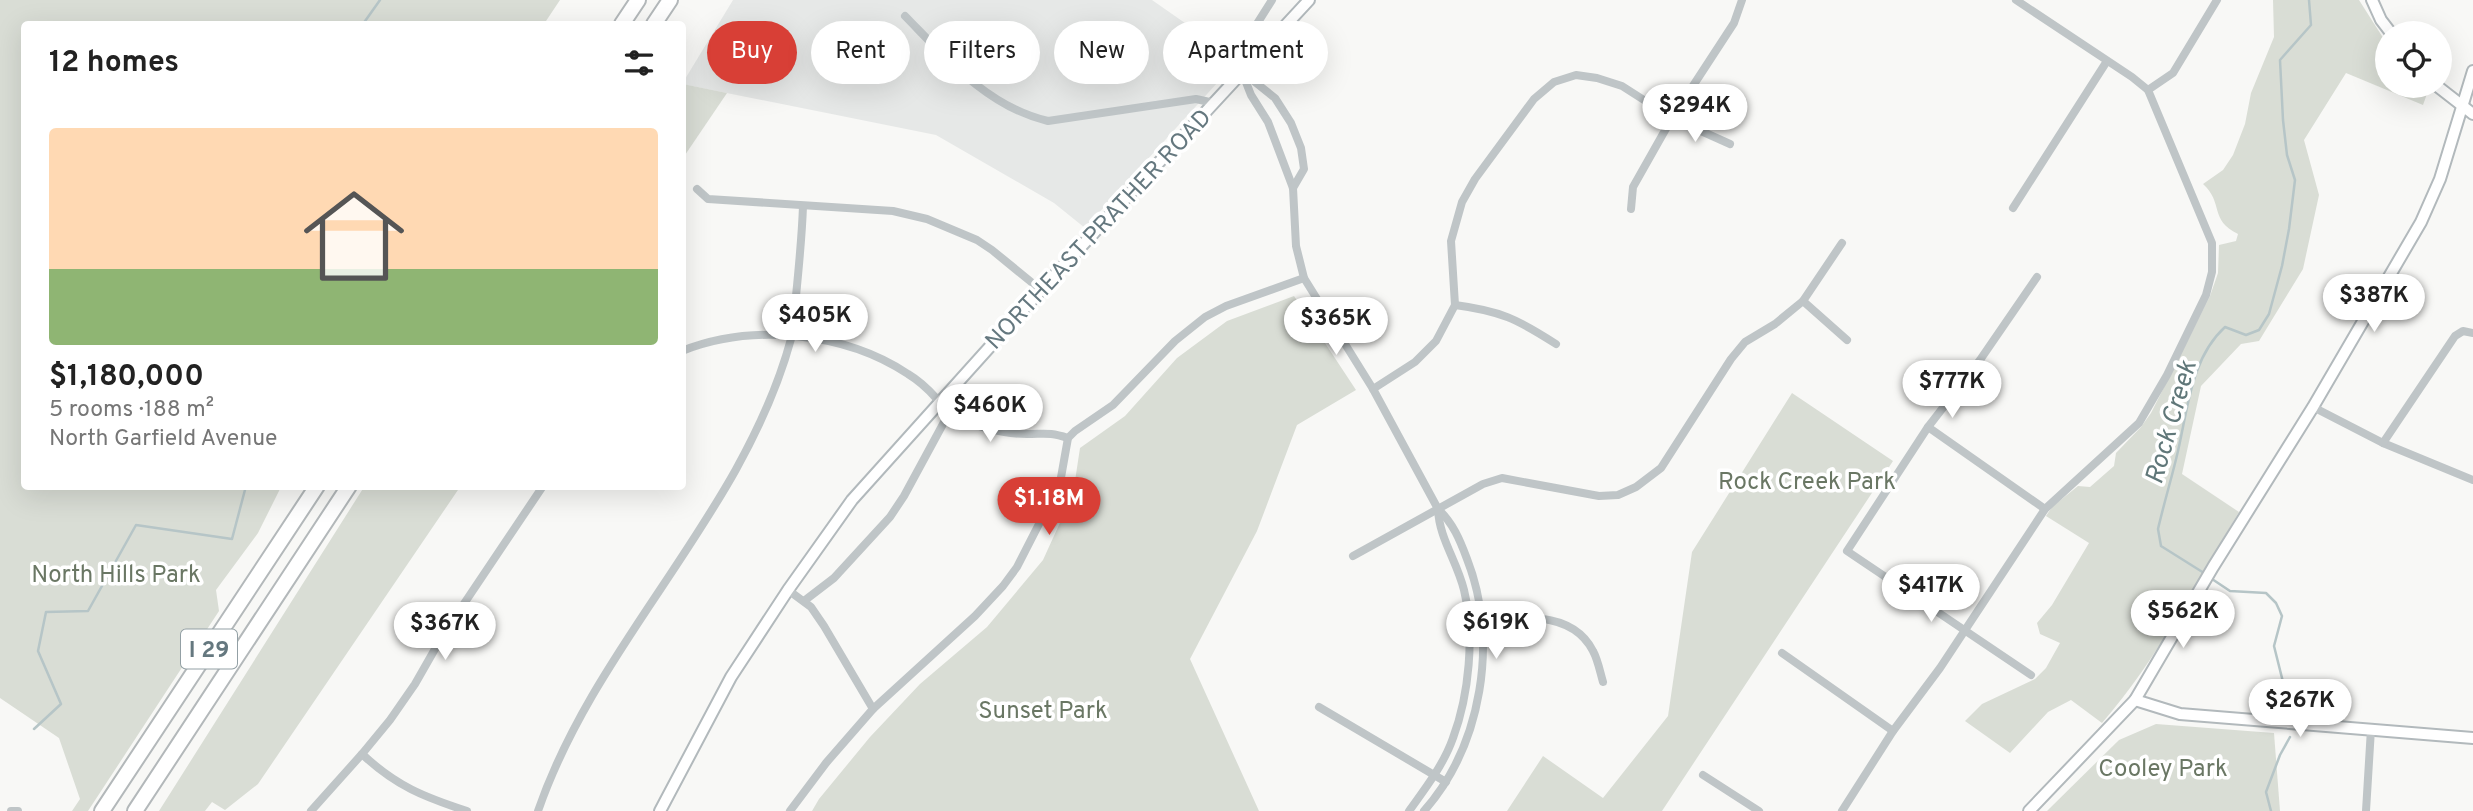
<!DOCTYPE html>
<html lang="en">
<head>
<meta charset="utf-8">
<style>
	:root { --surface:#fff; --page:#f6f6f6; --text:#222; --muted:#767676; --accent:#d83f36 }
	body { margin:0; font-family:Overpass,sans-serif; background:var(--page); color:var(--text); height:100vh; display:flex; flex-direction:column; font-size:26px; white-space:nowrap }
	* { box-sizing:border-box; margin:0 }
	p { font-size:23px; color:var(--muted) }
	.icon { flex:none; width:38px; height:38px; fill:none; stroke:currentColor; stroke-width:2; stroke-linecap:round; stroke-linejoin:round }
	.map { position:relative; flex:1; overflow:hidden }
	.details { position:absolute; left:21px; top:21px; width:665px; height:469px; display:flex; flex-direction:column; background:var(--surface); border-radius:7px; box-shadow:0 7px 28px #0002 }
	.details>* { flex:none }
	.banner { position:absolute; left:707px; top:21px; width:665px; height:63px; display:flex; gap:14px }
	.fabs { position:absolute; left:2375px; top:21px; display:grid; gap:14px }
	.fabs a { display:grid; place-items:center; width:77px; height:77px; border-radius:50%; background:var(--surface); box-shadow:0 7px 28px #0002; font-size:35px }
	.price { position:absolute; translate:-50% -60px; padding:0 16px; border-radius:24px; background:#fff; color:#222; font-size:23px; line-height:46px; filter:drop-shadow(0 2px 4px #0008) }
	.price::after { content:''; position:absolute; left:50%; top:42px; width:21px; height:16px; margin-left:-10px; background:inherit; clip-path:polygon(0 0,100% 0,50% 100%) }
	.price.active { background:var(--accent); color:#fff }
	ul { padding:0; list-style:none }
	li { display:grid; align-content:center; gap:14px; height:371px; padding:0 28px }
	li span { display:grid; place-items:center; height:217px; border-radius:7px; color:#555 }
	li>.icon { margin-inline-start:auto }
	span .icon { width:126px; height:126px; fill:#fffc; stroke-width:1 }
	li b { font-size:30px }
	h2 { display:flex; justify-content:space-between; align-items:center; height:84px; padding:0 28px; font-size:30px }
	.chip { padding:0 24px; border-radius:32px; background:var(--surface); box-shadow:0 7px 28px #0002; font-size:24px; line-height:63px }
	.chip.active { background:var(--accent); color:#fff }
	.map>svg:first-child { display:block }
</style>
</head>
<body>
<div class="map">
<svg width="2473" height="811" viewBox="0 0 2473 811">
	<rect width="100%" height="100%" fill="#f8f8f6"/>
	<path fill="#e6e8e7" d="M733 0H1152L1238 60 1085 228 1054 203 936 135 682 84Z"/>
	<g fill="#d9ddd5">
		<path d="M0 0H560L544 24H24V486L281 487 258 533 216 590 219 611 88 811H72L80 799 59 738 0 698Z"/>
		<path d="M2273 0H2359L2387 44V86H2423L2428 91 2423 105 2346 73 2304 140 2319 195 2303 269 2259 341 2241 344 2201 386 2182 474 2239 512C2196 583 2157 660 2102 723L2071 700 2048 712 2010 753 1965 721 1982 704 2035 679 2046 668 2060 643 2040 634 2037 623 2052 605 2089 543 2046 516 2052 507 2078 486 2090 487 2114 466 2116 453 2141 427 2151 413 2210 296 2218 273 2219 245 2236 241 2238 234C2209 220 2224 203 2203 184L2223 170 2233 155 2245 124 2251 93 2274 37Z"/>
		<path d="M683 84 727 93 683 158 682 84Z"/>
		<path d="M1294 296 1356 390 1297 425 1257 531 1190 659 1259 811H812L819 799 870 737 920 684 987 627 1043 560 1073 494 1080 448 1125 416 1177 358 1227 321Z"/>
		<path d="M1792 393 1893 461 1662 811H1507L1543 756 1603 798 1668 716 1692 552Z"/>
		<path d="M364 487H460L258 784 225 810 212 802 205 811H159Z"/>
		<path d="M2156 724 2274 733 2280 811H2047L2119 740Z"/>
	</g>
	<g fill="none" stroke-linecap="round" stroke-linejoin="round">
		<g stroke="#b6c5c7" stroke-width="2.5">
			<path d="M363 24 380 0"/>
			<path d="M2204 573 2161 546 2158 529C2164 503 2172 477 2178 451 2188 408 2191 358 2225 327L2246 335 2259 330 2269 314 2282 266 2289 229 2295 180 2287 155 2283 120 2280 60 2311 25 2309 0"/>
			<path d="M2209 577 2230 591 2266 593 2276 603 2282 616 2274 646 2290 710"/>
			<path d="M34 729 61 704 38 651 46 612 88 611 136 525 232 539 246 486"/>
			<path d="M2271 811 2266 792 2280 755 2290 737"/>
		</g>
		<defs>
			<g id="secondary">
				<path d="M2372 0 2381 20 2391 33"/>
				<path d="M2437 86 2473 114"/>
				<path d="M2135 700 2180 714 2473 738"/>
				<path d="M660 811 731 677 788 590 852 500 1041 290 1309 0"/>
				<path d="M2029 811 2135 700 2213 567 2313 407 2421 222 2440 179 2473 71"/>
			</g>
			<g id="highway">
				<path d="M622 24 638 0"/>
				<path d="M654 24 670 0"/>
				<path d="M102 811 317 486"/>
				<path d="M135 811 349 486"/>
			</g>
		</defs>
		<use href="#secondary" stroke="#b2b9bc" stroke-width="14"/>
		<use href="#highway" stroke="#b3b8ba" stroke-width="18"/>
		<g stroke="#bfc5c7" stroke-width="8">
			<path d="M1272 0 1243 46 1240 55 1242 72 1251 95 1268 122 1293 188 1296 246 1304 278 1373 389 1438 509C1453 523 1460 540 1467 559 1499 641 1482 745 1424 811"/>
			<path d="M905 16C947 59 988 107 1048 121L1196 99 1214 103"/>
			<path d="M1245 74 1275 98 1291 123 1301 148 1304 169 1293 188"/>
			<path d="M2148 90 2173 73 2217 0"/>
			<path d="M697 189 708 199 893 211 927 219 977 240 992 250 1041 290"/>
			<path d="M2013 208 2107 61"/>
			<path d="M1631 209 1633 187 1672 118 1734 23 1742 0"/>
			<path d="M1803 301 1847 340"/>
			<path d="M1455 305C1501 311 1517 319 1556 344"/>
			<path d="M682 351C752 323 845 332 908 374 918 380 928 389 936 398 941 403 943 410 950 413 972 426 1001 434 1027 434 1046 434 1049 432 1068 438"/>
			<path d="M1373 389 1415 362 1436 341 1455 305 1451 241 1462 202 1475 179 1534 99 1554 82 1576 75 1597 78 1622 86 1672 118 1730 144"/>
			<path d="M2313 407 2383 443 2473 480"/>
			<path d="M1928 427 2045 509"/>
			<path d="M2383 443 2455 336 2463 331 2473 333"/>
			<path d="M1353 556 1483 484 1502 478 1599 496 1618 495 1636 487 1661 468 1731 359 1745 342 1775 324 1803 301 1842 243"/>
			<path d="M788 590 811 607 824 626 873 709"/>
			<path d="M804 601 834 578 890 517 904 496 949 413"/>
			<path d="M1468 623C1508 618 1570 606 1593 651 1598 660 1600 672 1603 682"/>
			<path d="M1782 653 1893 731"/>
			<path d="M2031 675 1847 551 1928 427 1980 360 2037 277"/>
			<path d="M1319 707 1446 782"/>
			<path d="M362 754C396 786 424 797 467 811"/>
			<path d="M1703 775 1759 811"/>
			<path d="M11 811H18"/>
			<path d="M311 811 362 754 390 720 415 684 443 635 543 486"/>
			<path d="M538 811C597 640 743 515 791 339 795 325 795 310 796 296 799 266 802 236 803 206"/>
			<path d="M790 811 826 763 873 709 975 616 1003 586 1017 567 1060 483 1068 438 1075 431 1113 405 1175 341 1205 317 1226 306 1304 278"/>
			<path d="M1409 811C1425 789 1444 764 1453 738 1469 695 1475 635 1464 590 1457 561 1439 538 1438 509"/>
			<path d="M1842 811 1893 731 1940 668 2045 509 2139 423 2167 375 2206 295 2212 272V243L2148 90 2132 77 2016 0"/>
			<path d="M2366 811 2371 729"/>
		</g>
		<use href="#secondary" stroke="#fff" stroke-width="10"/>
		<use href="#highway" stroke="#fff" stroke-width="14"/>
	</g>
	<g text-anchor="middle" stroke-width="7" stroke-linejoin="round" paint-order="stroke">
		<rect fill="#fff" stroke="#93a0a5" stroke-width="2" x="181" y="629.5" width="56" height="39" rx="5"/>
		<g font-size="23" font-weight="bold" fill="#65787f">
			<text x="209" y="657">I 29</text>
		</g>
		<g font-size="24" fill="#65787f" stroke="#fff">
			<text transform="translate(1098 229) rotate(-47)" y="8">NORTHEAST PRATHER ROAD</text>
		</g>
		<g font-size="24" fill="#6a7764" stroke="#fff">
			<text x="1807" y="489">Rock Creek Park</text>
			<text x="116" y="582">North Hills Park</text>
			<text x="1043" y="718">Sunset Park</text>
			<text x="2163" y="776">Cooley Park</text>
		</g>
		<g font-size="26" font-style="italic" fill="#607779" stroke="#fff">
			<text transform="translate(2170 422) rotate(-74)" y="9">Rock Creek</text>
		</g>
	</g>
</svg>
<div class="fabs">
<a><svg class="icon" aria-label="locate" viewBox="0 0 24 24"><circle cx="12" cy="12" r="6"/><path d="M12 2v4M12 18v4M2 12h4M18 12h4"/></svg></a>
</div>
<b class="price" style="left:1695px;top:144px">$294K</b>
<b class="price" style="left:2374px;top:334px">$387K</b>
<b class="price" style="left:815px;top:354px">$405K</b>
<b class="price" style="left:1336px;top:357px">$365K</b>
<b class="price" style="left:1952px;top:420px">$777K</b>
<b class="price" style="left:990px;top:444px">$460K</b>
<b class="price active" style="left:1049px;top:537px">$1.18M</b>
<b class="price" style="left:1931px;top:624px">$417K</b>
<b class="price" style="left:2183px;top:650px">$562K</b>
<b class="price" style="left:1496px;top:661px">$619K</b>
<b class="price" style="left:445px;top:662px">$367K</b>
<b class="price" style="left:2300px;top:739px">$267K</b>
<div class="banner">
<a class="chip active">Buy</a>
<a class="chip">Rent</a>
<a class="chip">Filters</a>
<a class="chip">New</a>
<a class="chip">Apartment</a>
</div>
<section class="details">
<h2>12 homes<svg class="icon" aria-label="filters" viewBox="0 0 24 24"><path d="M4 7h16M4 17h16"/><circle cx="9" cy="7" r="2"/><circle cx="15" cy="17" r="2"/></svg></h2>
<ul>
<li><span style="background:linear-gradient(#ffd9b3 65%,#8fb573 0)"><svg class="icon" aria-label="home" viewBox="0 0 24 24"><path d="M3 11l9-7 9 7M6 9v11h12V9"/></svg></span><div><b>$1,180,000</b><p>5 rooms · 188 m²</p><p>North Garfield Avenue</p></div></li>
</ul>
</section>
</div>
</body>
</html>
